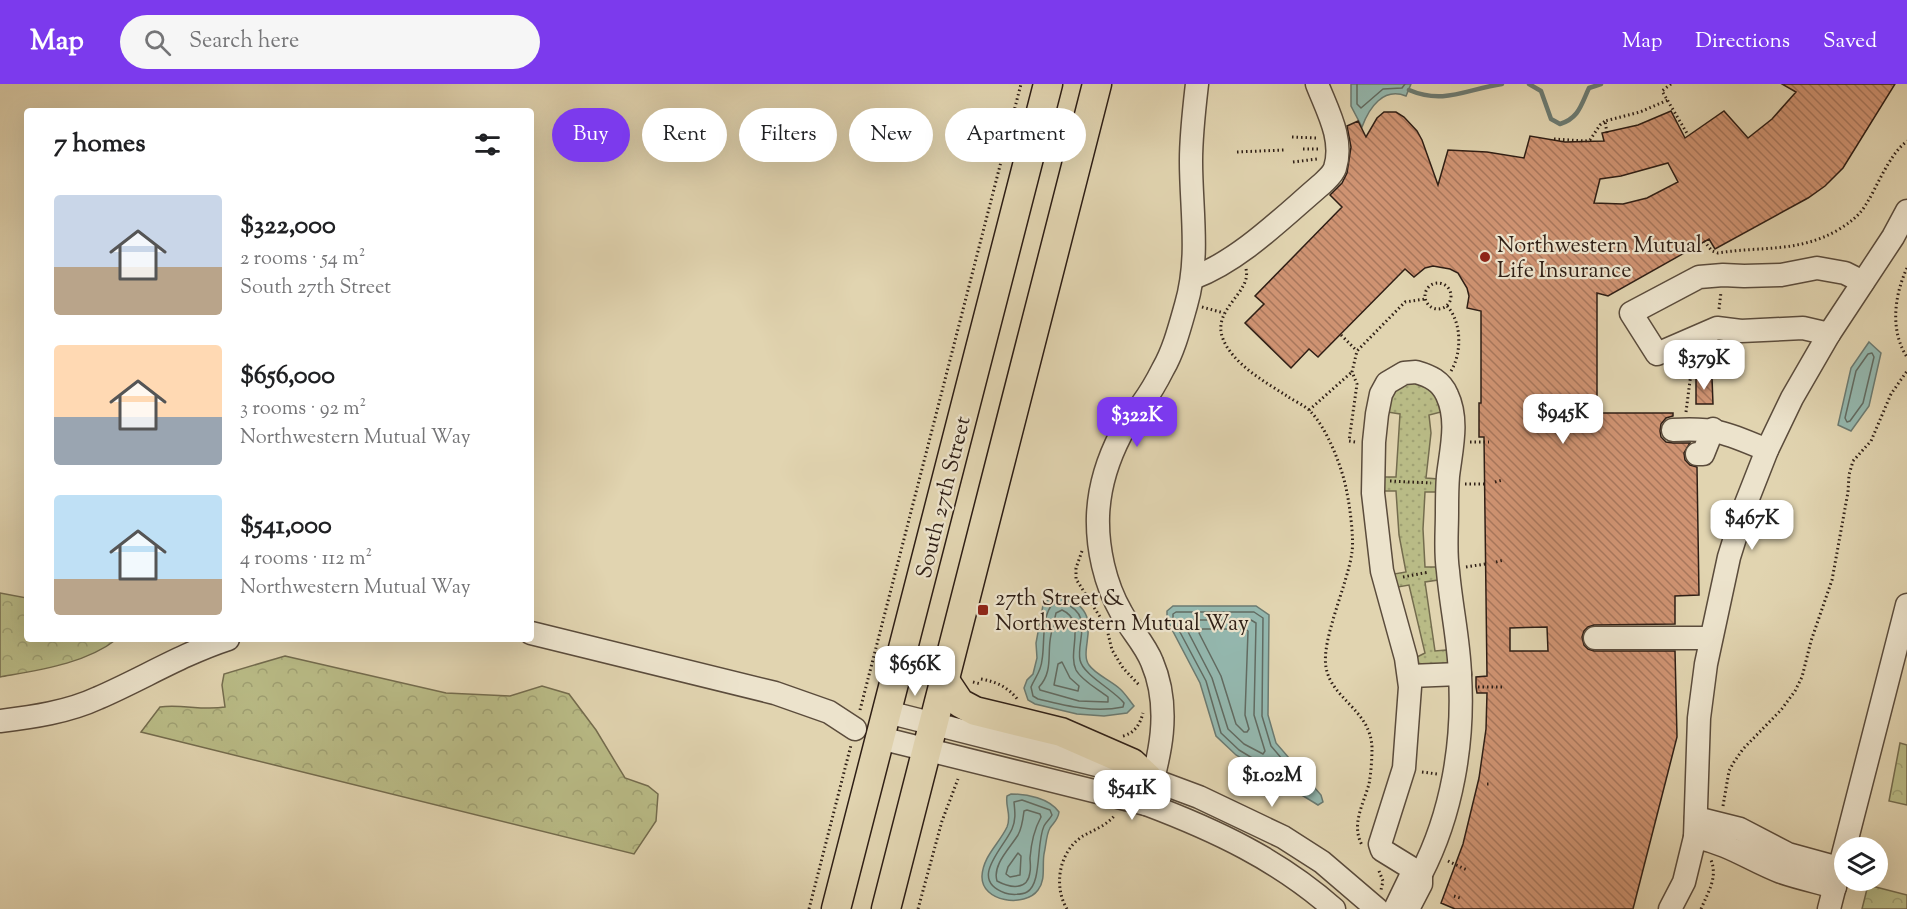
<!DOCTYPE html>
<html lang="en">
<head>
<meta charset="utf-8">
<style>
	:root { --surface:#fff; --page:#f6f6f6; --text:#202124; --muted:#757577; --accent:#7c3aed }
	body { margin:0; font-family:"Sorts Mill Goudy",serif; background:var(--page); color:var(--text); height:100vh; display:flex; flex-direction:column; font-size:22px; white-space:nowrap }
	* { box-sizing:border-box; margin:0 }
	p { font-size:20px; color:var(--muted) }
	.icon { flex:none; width:33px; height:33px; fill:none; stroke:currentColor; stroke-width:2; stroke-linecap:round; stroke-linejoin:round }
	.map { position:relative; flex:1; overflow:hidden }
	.details { position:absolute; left:24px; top:24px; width:510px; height:534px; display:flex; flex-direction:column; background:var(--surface); border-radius:6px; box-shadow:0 6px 24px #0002 }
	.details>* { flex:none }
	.hud { position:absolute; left:552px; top:24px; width:570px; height:54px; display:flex; gap:12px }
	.fabs { position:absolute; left:1834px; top:753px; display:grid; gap:12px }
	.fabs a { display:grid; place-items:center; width:54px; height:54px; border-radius:50%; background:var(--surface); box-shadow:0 6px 24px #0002; font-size:30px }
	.price { position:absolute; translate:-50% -51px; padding:0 14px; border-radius:12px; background:#fff; color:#222; font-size:20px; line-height:39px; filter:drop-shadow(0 2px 3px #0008) }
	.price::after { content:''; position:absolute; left:50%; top:36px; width:18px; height:14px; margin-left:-9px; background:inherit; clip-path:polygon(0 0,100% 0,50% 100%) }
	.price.current { background:var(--accent); color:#fff }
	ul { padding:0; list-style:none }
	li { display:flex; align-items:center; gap:18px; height:150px; padding:0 30px }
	li span { display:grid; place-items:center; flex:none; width:168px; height:120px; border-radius:6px; color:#555 }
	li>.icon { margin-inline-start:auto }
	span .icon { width:72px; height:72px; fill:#fffc; stroke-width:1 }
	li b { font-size:26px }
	h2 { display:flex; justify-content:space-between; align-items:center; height:72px; padding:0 30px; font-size:26px }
	.chip { padding:0 21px; border-radius:27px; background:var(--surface); box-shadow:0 6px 24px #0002; font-size:21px; line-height:54px }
	.chip.current { background:var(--accent); color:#fff }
	header { display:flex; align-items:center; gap:36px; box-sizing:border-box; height:84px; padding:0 30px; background:var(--accent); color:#fff }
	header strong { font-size:28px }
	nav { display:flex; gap:33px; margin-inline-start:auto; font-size:21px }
	.search { width:420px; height:54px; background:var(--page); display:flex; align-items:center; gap:15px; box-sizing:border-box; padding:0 21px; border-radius:33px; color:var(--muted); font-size:22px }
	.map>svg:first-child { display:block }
</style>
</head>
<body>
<header>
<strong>Map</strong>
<div class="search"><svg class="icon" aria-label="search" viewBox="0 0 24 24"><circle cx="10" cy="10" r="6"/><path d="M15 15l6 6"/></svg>Search here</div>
<nav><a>Map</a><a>Directions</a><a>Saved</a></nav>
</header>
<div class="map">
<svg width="1907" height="825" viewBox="0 0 1907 825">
	<defs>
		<pattern id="grass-dots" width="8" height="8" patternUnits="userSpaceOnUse" patternTransform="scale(1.5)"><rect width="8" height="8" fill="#b9bb86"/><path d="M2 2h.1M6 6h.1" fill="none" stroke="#9fa073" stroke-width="1.8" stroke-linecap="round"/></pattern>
		<pattern id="forest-crowns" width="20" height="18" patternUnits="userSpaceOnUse" patternTransform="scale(1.5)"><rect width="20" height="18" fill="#b9bb86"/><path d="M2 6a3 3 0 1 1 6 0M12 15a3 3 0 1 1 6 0" fill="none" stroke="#9fa073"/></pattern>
		<pattern id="building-back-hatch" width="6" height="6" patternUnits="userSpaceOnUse" patternTransform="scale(1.5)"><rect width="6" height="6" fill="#cf9372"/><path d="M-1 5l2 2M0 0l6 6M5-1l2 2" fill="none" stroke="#a8775c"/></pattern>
	</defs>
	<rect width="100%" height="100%" fill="#e1d4b0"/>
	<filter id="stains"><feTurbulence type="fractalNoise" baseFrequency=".00333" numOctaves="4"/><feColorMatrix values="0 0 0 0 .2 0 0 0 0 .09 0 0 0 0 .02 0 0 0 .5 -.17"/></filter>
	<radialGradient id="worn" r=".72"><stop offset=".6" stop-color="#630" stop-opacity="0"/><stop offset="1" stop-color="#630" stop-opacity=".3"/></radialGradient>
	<path fill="url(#grass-dots)" stroke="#746c4e" stroke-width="1.5" d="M1417 298 1436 308 1441 328 1429 331 1431 349 1426 394 1438 395 1437 408H1425L1423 445 1425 483H1436L1439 493 1438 496 1425 498 1435 567 1446 566 1449 568V578L1446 582 1416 581 1415 574 1425 569 1409 501 1398 503 1394 490 1406 488 1399 451 1396 407H1384V393H1396L1400 330 1387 328C1392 307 1394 301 1417 298Z"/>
	<g fill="url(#forest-crowns)" stroke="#746c4e" stroke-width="1.5">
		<path d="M0 509 27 514V555H117C85 580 39 586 0 593Z"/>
		<path d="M285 572 446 609 510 612 542 602 569 610 596 646 625 694 648 702 658 710 656 737 634 770 141 648 160 623C182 620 203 627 225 623L222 601 224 590Z"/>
		<path d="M1900 659 1907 661V721L1889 717Z"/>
		<path d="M1868 801 1907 811V825H1862Z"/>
	</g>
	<g fill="#94b8af" stroke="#6b7a71" stroke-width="1.5">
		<path d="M1351 0H1411L1406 12C1383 3 1369 24 1362 43L1351 22Z"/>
		<path d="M1869 258 1881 269 1869 322 1851 347 1838 341 1851 284Z"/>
		<path d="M1063 513C1108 528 1077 565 1089 581 1095 590 1110 596 1119 604 1125 609 1129 616 1134 622L1127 629 1104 632 1077 630 1035 620 1028 616 1024 604 1027 596 1033 590 1037 574 1036 559 1043 521 1050 514Z"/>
		<path d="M1173 522H1256L1269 531 1268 631 1276 659 1321 711 1323 718 1318 721 1236 671 1216 652 1200 599 1167 536V527Z"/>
		<path d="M1011 710C1027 710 1049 714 1059 728 1058 736 1054 738 1050 744 1046 751 1046 762 1044 770 1042 782 1046 796 1038 806 1025 824 981 818 982 792 983 772 999 760 1007 743 1012 731 1005 723 1007 712Z"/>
	</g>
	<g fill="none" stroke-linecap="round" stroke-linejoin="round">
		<g stroke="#616b62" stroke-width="1.5">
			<path d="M1357 0V20L1361 24 1383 5 1402 4 1405 0"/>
			<path d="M1872 269 1874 273 1863 319 1850 337 1847 338 1845 334 1856 287 1868 270Z"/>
			<path d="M1063 519C1095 530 1076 557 1080 576 1083 591 1114 606 1124 619L1123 623C1094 629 1067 622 1038 615L1033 612 1031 603C1035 593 1041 588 1042 576 1045 561 1041 531 1053 520Z"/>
			<path d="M1062 526C1087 537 1067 567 1076 586 1082 597 1098 605 1108 613V618L1079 617 1040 606 1039 603C1052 589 1048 573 1050 557 1051 548 1054 538 1056 529Z"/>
			<path d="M1176 528H1254L1263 534 1262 632 1271 662 1301 697 1300 701H1297L1239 666 1221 649 1206 597 1173 535V530Z"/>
			<path d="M1187 536H1251L1256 539 1254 631 1265 667 1263 670 1244 660 1228 645 1212 594 1184 540Z"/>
			<path d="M1202 545H1245L1248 547 1245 631 1249 645 1247 648H1244L1236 640 1221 592 1199 549Z"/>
			<path d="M1062 578 1070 594 1079 602 1078 607 1054 601 1058 580Z"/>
			<path d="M1022 716 1050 726 1052 731C1050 735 1046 738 1044 742 1036 759 1042 800 1027 808 1022 811 1010 811 1005 809 968 796 1003 765 1012 745 1016 736 1015 728 1014 718Z"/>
			<path d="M1027 726 1040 730 1041 733C1035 744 1031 760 1030 774 1030 778 1031 783 1030 788 1028 807 1010 804 997 797 992 781 1010 764 1018 751 1022 744 1023 735 1024 727Z"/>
			<path d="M1018 769 1021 772 1020 791 1010 793 1006 790 1008 783Z"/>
		</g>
		<g stroke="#6b7a71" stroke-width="4.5">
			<path d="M1529 0 1541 7 1551 35 1560 40C1579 34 1581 21 1589 4L1601 0"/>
			<path d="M1409 6C1444 21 1467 5 1502 0"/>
		</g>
	</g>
	<g fill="url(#building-back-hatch)" stroke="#2e1e15" stroke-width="1.5" fill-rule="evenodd">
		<path d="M1782 0H1895L1843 84 1825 102 1808 114 1715 165 1709 155 1608 212 1597 209V329H1673V332L1666 334 1661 340 1660 347 1661 353 1666 358 1673 359H1690L1684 369 1685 376 1690 381 1697 383 1699 511 1675 512V540L1594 541 1588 543 1584 547 1582 553 1584 561 1588 565 1594 567H1675L1677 653 1633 825H1455L1441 819 1463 760 1479 694 1486 645 1487 609H1477L1476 603V593L1487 592 1484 353H1479V319H1481V227L1467 224 1469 212 1467 204 1458 189 1450 185 1433 182 1425 184 1414 193 1405 185 1318 273 1309 265 1291 284 1245 239 1264 220 1255 212 1342 123 1330 111 1342 99 1347 89 1351 63 1347 42 1358 37 1366 53 1377 34 1384 28H1396L1404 33 1417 47 1422 56 1438 101 1448 66 1487 68 1524 74 1530 52 1565 58 1604 57 1602 49 1638 41 1671 27 1685 54 1724 27 1748 54 1772 35 1796 8ZM1668 79 1678 98 1647 114 1623 120 1594 119 1600 95 1621 92ZM1547 543 1548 567H1510V544Z"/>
		<path d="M1696 294H1712L1713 320H1696Z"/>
	</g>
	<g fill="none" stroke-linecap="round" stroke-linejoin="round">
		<defs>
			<g id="minor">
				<path d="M1193 194C1241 176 1284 132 1323 99 1327 95 1333 90 1335 84 1344 55 1327 26 1317 0"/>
				<path d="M1829 250 1803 244 1741 247 1717 244 1657 270 1631 229 1699 193 1723 191 1744 192 1781 191 1817 184 1845 189 1863 198"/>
				<path d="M1416 288C1430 292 1441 297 1447 311 1459 336 1451 366 1448 392 1447 404 1447 416 1447 428 1447 448 1445 468 1448 487 1451 522 1459 557 1460 591 1464 659 1452 730 1421 790L1382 766 1380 760 1404 684 1410 603 1406 574 1382 487 1373 409 1374 358 1377 330 1381 310 1387 299 1404 289Z"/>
				<path d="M1673 346C1715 343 1729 350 1767 366"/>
				<path d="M1697 370H1703L1713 345"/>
				<path d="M531 549 775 609 829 628 855 645"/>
				<path d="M1595 554H1711"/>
				<path d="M1410 592 1460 590"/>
				<path d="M887 628 1148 694 1199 713 1283 753 1322 778 1377 825"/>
				<path d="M0 637C33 633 68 628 98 614 142 595 182 570 228 555"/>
				<path d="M880 654 1146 720C1215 746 1279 776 1334 825"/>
				<path d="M1146 720C1160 673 1172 625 1152 578 1145 560 1130 545 1121 528 1105 500 1097 464 1098 432 1099 404 1108 375 1121 350 1127 339 1136 330 1142 320 1150 309 1157 297 1163 285 1174 266 1180 242 1186 221 1200 173 1191 126 1191 77 1191 51 1194 26 1197 0"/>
				<path d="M1696 734 1740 745 1788 770 1839 784"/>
				<path d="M1695 753C1730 760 1750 776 1781 788 1798 794 1817 798 1835 803"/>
				<path d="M1395 825 1410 794 1421 790V800L1408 825"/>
				<path d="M1670 825 1684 798 1695 753 1699 634 1706 580 1729 473 1745 422 1767 366 1792 314 1829 250 1893 153 1907 127"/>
				<path d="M1829 825 1907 521"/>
			</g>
			<g id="major">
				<path d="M944 595 960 619 975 627 1061 648 1132 679 1148 694"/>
				<path d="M836 825 1048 0"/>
				<path d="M886 825 1097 0"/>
			</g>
		</defs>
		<use href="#minor" stroke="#5b4c3c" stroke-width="25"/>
		<use href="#major" stroke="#2e1e15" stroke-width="31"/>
		<g stroke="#2e1e15" stroke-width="3" stroke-dasharray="1.5 3" stroke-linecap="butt">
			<path d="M1671 0 1662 7 1688 51"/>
			<path d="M1607 49 1605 37 1640 28 1668 16"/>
			<path d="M1292 53 1316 54"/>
			<path d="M1554 55 1585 57 1590 56 1600 41 1605 37"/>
			<path d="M1303 65H1320"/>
			<path d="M1237 68 1284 66"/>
			<path d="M1293 78 1317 75"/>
			<path d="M1704 157 1712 167 1718 169C1761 162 1798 169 1838 146 1849 139 1858 133 1865 122 1878 102 1888 72 1907 57"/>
			<path d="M1907 184C1894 212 1890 247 1907 273"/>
			<path d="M1246 185C1252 209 1211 225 1223 255 1233 280 1265 298 1287 312 1294 317 1304 321 1310 327 1327 344 1343 385 1347 409 1350 423 1354 455 1352 468 1348 499 1321 556 1326 583 1331 615 1371 626 1372 664 1372 675 1371 689 1369 700 1363 721 1351 741 1362 761"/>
			<circle cx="1438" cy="212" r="13"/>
			<path d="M1447 222C1462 238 1462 269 1451 287"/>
			<path d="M1202 223 1224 229"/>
			<path d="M1719 225 1721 208"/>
			<path d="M1341 251 1357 267"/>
			<path d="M1309 326 1352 288"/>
			<path d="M1686 328 1692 281 1696 273"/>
			<path d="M1355 358 1349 357 1357 300 1352 288 1357 267 1405 218 1425 215"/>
			<path d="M1470 358H1489"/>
			<path d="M1390 397 1431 399"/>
			<path d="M1495 398 1503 396"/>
			<path d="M1465 400H1484"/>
			<path d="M1082 467 1076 484V495L1102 536"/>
			<path d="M1496 478 1504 476"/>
			<path d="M1466 483 1485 480"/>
			<path d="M1403 493 1429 488"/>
			<path d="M1106 541 1112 566 1123 584 1140 602"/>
			<path d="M981 595C997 598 1008 603 1018 616"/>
			<path d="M973 598 981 600"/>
			<path d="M1478 603H1505"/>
			<path d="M860 626 1021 0"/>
			<path d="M1123 652C1135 649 1140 640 1143 629"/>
			<path d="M1422 688 1437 690"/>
			<path d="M1487 700H1489"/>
			<path d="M1723 722 1729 687 1734 678 1743 665 1781 626 1795 607 1802 593 1811 557 1832 496 1848 408 1849 391 1853 377 1871 357 1891 310 1907 287"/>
			<path d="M1448 777 1467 786"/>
			<path d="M1379 787 1383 797 1381 806"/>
			<path d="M1454 812 1460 814"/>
			<path d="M809 825 851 661"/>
			<path d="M918 825 942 737 958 695"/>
			<path d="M1067 825C1053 802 1059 767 1083 752 1094 746 1107 741 1115 731"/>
			<path d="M1701 825C1708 808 1718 794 1711 776"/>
		</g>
		<use href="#minor" stroke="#ece3cc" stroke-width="22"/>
		<use href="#major" stroke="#e1d4b0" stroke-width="28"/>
	</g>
	<g fill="#8f2418" stroke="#ece3cc" stroke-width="2">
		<circle cx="1485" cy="173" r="6"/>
		<rect x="977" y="520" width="12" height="12" rx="3"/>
	</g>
	<g text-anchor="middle" stroke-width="4.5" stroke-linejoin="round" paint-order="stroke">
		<g font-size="22" fill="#2e1e15" stroke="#ece3cc" text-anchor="start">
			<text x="1497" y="168">Northwestern Mutual<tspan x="1497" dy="25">Life Insurance</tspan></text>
			<text x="995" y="521">27th Street &amp;<tspan x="995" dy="25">Northwestern Mutual Way</tspan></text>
		</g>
		<g font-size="22" fill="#2e1e15" stroke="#ece3cc">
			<text transform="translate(942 413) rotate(-76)" y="8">South 27th Street</text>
		</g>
	</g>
	<rect width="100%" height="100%" filter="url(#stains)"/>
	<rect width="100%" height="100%" fill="url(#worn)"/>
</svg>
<div class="fabs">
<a><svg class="icon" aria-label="layers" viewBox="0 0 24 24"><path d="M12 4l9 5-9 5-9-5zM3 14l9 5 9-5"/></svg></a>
</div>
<b class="price" style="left:1704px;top:307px">$379K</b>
<b class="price" style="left:1563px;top:361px">$945K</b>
<b class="price current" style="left:1137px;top:364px">$322K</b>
<b class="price" style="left:1752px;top:467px">$467K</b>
<b class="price" style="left:915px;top:613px">$656K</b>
<b class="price" style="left:1272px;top:724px">$1.02M</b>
<b class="price" style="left:1132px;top:737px">$541K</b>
<div class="hud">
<a class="chip current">Buy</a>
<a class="chip">Rent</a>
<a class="chip">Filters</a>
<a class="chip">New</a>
<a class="chip">Apartment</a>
</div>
<section class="details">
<h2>7 homes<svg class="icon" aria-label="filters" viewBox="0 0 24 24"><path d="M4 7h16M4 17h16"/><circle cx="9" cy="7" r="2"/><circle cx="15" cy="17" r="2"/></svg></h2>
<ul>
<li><span style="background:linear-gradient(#c9d6e8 60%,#b9a48a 0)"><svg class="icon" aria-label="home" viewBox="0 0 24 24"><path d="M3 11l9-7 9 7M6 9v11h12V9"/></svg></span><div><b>$322,000</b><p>2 rooms · 54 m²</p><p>South 27th Street</p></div></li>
<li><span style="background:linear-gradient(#ffd9b3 60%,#9aa5b1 0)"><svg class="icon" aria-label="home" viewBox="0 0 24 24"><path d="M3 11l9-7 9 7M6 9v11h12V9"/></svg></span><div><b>$656,000</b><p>3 rooms · 92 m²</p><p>Northwestern Mutual Way</p></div></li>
<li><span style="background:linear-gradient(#bfe0f5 70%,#b9a48a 0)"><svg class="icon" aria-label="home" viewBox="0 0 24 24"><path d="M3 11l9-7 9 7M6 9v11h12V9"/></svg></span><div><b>$541,000</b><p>4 rooms · 112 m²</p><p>Northwestern Mutual Way</p></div></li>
</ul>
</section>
</div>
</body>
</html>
